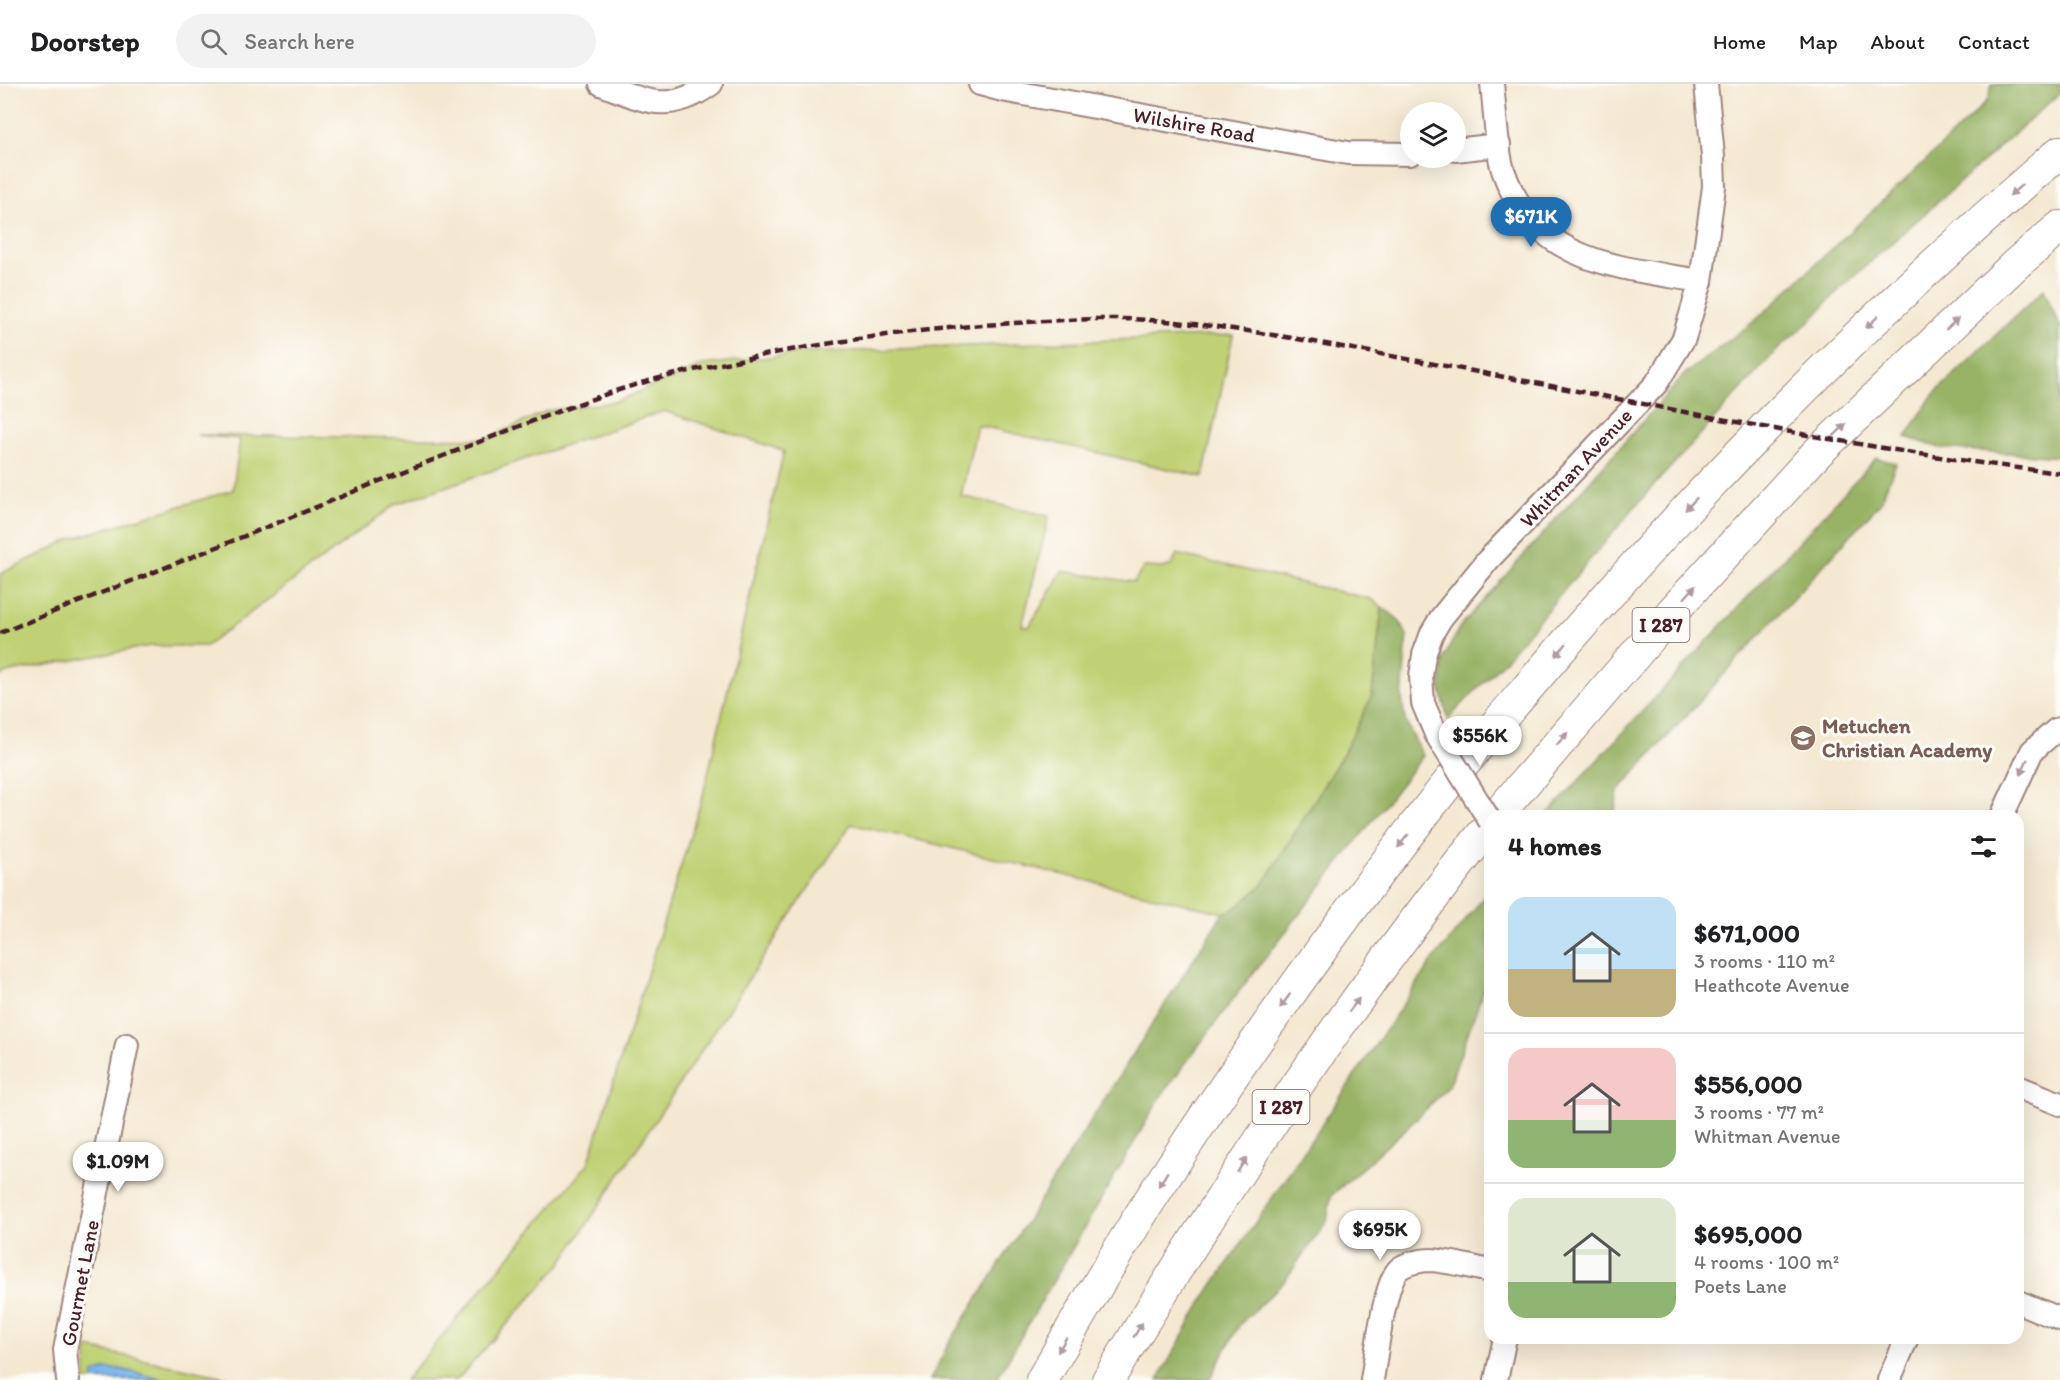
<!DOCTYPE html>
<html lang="en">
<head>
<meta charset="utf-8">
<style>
	:root { --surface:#fff; --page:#f2f2f2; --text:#202124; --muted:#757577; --line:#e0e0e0; --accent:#1f6fb2 }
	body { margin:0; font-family:Itim,sans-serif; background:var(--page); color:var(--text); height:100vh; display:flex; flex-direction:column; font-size:22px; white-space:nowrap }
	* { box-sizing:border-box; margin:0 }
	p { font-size:20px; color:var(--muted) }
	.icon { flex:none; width:33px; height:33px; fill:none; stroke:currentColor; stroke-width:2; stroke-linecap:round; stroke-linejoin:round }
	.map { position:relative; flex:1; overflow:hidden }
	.panel { position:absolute; left:1484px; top:726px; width:540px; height:534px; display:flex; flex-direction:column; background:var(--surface); border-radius:18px; box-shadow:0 6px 24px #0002 }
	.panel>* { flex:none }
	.buttons { position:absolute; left:1400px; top:18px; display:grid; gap:12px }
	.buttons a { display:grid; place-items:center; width:66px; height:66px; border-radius:50%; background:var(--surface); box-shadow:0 6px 24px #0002; font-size:30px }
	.price { position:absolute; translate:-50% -51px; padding:0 14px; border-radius:21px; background:#fff; color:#222; font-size:20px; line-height:39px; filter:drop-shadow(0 2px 3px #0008) }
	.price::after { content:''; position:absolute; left:50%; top:36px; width:18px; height:14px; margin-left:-9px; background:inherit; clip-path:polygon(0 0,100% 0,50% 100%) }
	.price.selected { background:var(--accent); color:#fff }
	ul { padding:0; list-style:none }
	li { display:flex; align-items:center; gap:18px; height:150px; padding:0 24px }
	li+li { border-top:2px solid var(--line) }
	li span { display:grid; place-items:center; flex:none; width:168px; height:120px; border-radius:18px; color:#555 }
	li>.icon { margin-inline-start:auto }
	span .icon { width:72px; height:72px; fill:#fffc; stroke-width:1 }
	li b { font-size:26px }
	h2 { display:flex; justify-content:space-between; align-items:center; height:72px; padding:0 24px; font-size:26px }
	header { display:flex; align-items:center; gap:36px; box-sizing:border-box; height:84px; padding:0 30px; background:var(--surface); border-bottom:2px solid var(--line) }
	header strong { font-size:28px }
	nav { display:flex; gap:33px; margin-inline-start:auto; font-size:21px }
	.search { width:420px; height:54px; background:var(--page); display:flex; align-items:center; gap:15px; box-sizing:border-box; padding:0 21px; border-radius:33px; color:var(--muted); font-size:22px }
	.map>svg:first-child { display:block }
</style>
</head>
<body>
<header>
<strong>Doorstep</strong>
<div class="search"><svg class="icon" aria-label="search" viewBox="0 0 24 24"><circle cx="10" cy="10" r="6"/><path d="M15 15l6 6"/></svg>Search here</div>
<nav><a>Home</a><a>Map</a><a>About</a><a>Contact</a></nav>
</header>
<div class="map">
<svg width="2060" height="1296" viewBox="0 0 2060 1296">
	<rect width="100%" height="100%" fill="#fdfcf7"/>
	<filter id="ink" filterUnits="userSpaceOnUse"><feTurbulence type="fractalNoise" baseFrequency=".0167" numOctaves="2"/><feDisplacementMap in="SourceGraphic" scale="12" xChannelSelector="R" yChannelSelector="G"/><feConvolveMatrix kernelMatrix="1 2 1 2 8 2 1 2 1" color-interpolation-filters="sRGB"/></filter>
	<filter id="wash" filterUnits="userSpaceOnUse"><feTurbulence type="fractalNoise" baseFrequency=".008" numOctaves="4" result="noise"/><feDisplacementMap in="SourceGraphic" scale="24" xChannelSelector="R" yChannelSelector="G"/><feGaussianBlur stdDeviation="1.35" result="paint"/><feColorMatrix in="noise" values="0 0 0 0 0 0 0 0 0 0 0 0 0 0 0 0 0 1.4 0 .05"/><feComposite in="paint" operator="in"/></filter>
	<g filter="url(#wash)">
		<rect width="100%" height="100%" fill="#f4e8d1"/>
		<g fill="#c0d174" stroke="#857850" stroke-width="1.5">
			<path d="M1233 251 1203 393 977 341 961 412 1049 432 1022 542 1029 543 1062 487 1134 498 1144 483 1163 484 1172 481 1177 470 1371 515 1382 523 1372 612 1343 670 1263 801 1234 825 1223 829 851 740 560 1181 457 1296H405L588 1080 703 711 784 367 664 327 396 420 206 562H150L10 588 0 592V490L71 455 233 406 240 355 197 351 487 355 547 327 617 317 703 281 804 269Z"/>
			<path d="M88 1264 239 1296H85Z"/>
		</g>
		<g fill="#98b366" stroke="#716948" stroke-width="1.5">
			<path d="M1992 0H2060V9L1840 205 1813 234 1776 267 1639 418 1505 576 1448 635 1440 603 1443 576 1459 544 1685 290 1757 235 1936 67 1988 16Z"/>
			<path d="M2044 205 2060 243V373L1940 364 1906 353 1932 312Z"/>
			<path d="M1876 374 1896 379 1880 419 1618 707 1614 732H1546Z"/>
			<path d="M1382 523 1398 535 1407 551 1402 615 1405 636 1423 672 1237 910 1161 1012 996 1296H930L948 1261 1223 829 1234 825 1263 801 1343 670 1372 612Z"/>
			<path d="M1489 807V907H1483L1449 1002 1409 1042 1331 1112 1327 1137 1283 1199 1240 1240 1209 1296H1158L1203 1216 1431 879Z"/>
		</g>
		<path fill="#77b6eb" stroke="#606a8b" stroke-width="1.5" d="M107 1285H120L165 1296H93L94 1289Z"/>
	</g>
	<g filter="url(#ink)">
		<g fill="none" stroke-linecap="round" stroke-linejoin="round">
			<defs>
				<g id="minor">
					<path d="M601 0C646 17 668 31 711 0"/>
					<path d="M980 0 1002 6 1348 69 1410 70"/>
					<path d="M1492 0C1495 24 1496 64 1503 86 1535 180 1618 183 1701 197"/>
					<path d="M1455 66 1499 61"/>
					<path d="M1436 650 1423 619 1421 592 1424 571 1432 549 1441 534 1488 476 1656 300 1684 254 1701 197 1714 103 1713 72 1706 0"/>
					<path d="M2002 732 2032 667 2056 646 2060 645"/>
					<path d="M2018 1003 2060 1020"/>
					<path d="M2018 1218 2060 1235"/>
					<path d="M68 1296 65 1266 127 961"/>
					<path d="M1372 1296C1376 1274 1384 1198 1399 1185 1406 1179 1422 1176 1430 1176 1449 1177 1471 1183 1490 1187"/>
					<path d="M1496 1296 1505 1254"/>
					<path d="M1889 1296 1907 1254"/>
				</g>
				<g id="highway">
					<path d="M1496 732 1673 527 1816 370 2016 180 2060 143"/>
					<path d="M1042 1296C1085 1222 1128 1148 1176 1076 1269 935 1368 797 1475 666 1500 635 1527 605 1553 574 1709 393 1878 224 2060 68"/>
					<path d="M1108 1296C1224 1104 1349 916 1490 741"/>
				</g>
			</defs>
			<use href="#minor" stroke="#9f847e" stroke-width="26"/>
			<use href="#highway" stroke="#9f847e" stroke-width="34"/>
			<use href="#minor" stroke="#fff" stroke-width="22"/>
			<use href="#highway" stroke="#fff" stroke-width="32"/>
			<path stroke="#4a1f2b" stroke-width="4.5" stroke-dasharray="9 4.5" stroke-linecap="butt" d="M0 549C126 499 252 450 377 398 433 376 489 354 546 332 586 317 626 302 668 292 772 267 877 249 984 241 1044 237 1105 232 1165 237 1254 245 1341 263 1429 279 1639 317 1848 365 2060 389"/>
			<defs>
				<path id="minor-bridge" d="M1436 650 1490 737"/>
			</defs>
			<use href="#minor-bridge" stroke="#9f847e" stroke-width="26" stroke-linecap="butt"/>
			<use href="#minor-bridge" stroke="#fff" stroke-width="22"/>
		</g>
		<defs><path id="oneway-solid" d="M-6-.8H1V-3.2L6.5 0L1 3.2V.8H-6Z" transform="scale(1.5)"/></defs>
		<g fill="#ae9aa0">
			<use href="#oneway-solid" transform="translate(2016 106) rotate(139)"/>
			<use href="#oneway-solid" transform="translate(1872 238) rotate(136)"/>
			<use href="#oneway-solid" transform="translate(1952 240) rotate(-43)"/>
			<use href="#oneway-solid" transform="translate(1840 346) rotate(-44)"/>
			<use href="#oneway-solid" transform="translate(1691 420) rotate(133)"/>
			<use href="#oneway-solid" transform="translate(1690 508) rotate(-48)"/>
			<use href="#oneway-solid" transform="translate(1561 566) rotate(131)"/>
			<use href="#oneway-solid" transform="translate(1562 655) rotate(-49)"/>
			<use href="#oneway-solid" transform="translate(2024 683) rotate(114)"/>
			<use href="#oneway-solid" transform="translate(1403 757) rotate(128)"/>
			<use href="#oneway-solid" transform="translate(1285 917) rotate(126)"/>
			<use href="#oneway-solid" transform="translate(1354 921) rotate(-53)"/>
			<use href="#oneway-solid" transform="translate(1242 1081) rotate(-57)"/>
			<use href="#oneway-solid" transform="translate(1163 1095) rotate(122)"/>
			<use href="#oneway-solid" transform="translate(1138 1246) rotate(-59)"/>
			<use href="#oneway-solid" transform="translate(1062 1261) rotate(120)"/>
		</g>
	</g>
	<defs>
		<symbol id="school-disc" viewBox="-11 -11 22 22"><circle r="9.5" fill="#8d6e63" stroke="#fdfcf7"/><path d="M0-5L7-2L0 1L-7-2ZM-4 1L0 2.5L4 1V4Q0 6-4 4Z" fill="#fff"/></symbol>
	</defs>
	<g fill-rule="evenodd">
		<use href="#school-disc" x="1788" y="639" width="30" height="30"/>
	</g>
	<g text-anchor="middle" stroke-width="6" stroke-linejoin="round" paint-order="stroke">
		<g fill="#fdfcf7" stroke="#806168" stroke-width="1.5">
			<rect x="1632.5" y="524" width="57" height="34" rx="4.5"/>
			<rect x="1252.5" y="1006" width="57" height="34" rx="4.5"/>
		</g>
		<g font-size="20" font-weight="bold" fill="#4a1f2b">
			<text x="1661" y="548">I 287</text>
			<text x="1281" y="1030">I 287</text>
		</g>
		<g font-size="21" fill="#4a1f2b" stroke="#fdfcf7">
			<text transform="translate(1194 41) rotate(10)" y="7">Wilshire Road</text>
			<text transform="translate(1576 384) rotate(-47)" y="7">Whitman Avenue</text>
			<text transform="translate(80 1199) rotate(-79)" y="7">Gourmet Lane</text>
		</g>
		<g font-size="21" font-weight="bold" fill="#785e54" stroke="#fdfcf7" text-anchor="start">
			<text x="1822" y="649">Metuchen<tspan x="1822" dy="24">Christian Academy</tspan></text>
		</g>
	</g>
</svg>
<div class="buttons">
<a><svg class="icon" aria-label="layers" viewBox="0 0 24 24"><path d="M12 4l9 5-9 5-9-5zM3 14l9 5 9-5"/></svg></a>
</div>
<b class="price selected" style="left:1531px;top:164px">$671K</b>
<b class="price" style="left:1480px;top:683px">$556K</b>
<b class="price" style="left:118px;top:1109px">$1.09M</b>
<b class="price" style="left:1380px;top:1177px">$695K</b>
<section class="panel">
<h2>4 homes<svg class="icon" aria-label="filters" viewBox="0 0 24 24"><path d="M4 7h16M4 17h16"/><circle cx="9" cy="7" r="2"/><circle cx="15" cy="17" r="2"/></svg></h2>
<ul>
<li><span style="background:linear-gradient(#bfe0f5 60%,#c2b280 0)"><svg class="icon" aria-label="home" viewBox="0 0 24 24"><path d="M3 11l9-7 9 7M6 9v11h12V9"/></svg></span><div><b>$671,000</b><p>3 rooms · 110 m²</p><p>Heathcote Avenue</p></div></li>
<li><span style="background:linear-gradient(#f6c9c9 60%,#8fb573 0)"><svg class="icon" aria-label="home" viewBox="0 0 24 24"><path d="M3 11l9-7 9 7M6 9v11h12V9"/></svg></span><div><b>$556,000</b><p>3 rooms · 77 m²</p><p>Whitman Avenue</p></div></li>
<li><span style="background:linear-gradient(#dfe7d0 70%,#8fb573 0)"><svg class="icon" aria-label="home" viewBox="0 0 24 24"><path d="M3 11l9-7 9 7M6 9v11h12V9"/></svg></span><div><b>$695,000</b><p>4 rooms · 100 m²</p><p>Poets Lane</p></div></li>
</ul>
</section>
</div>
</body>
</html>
